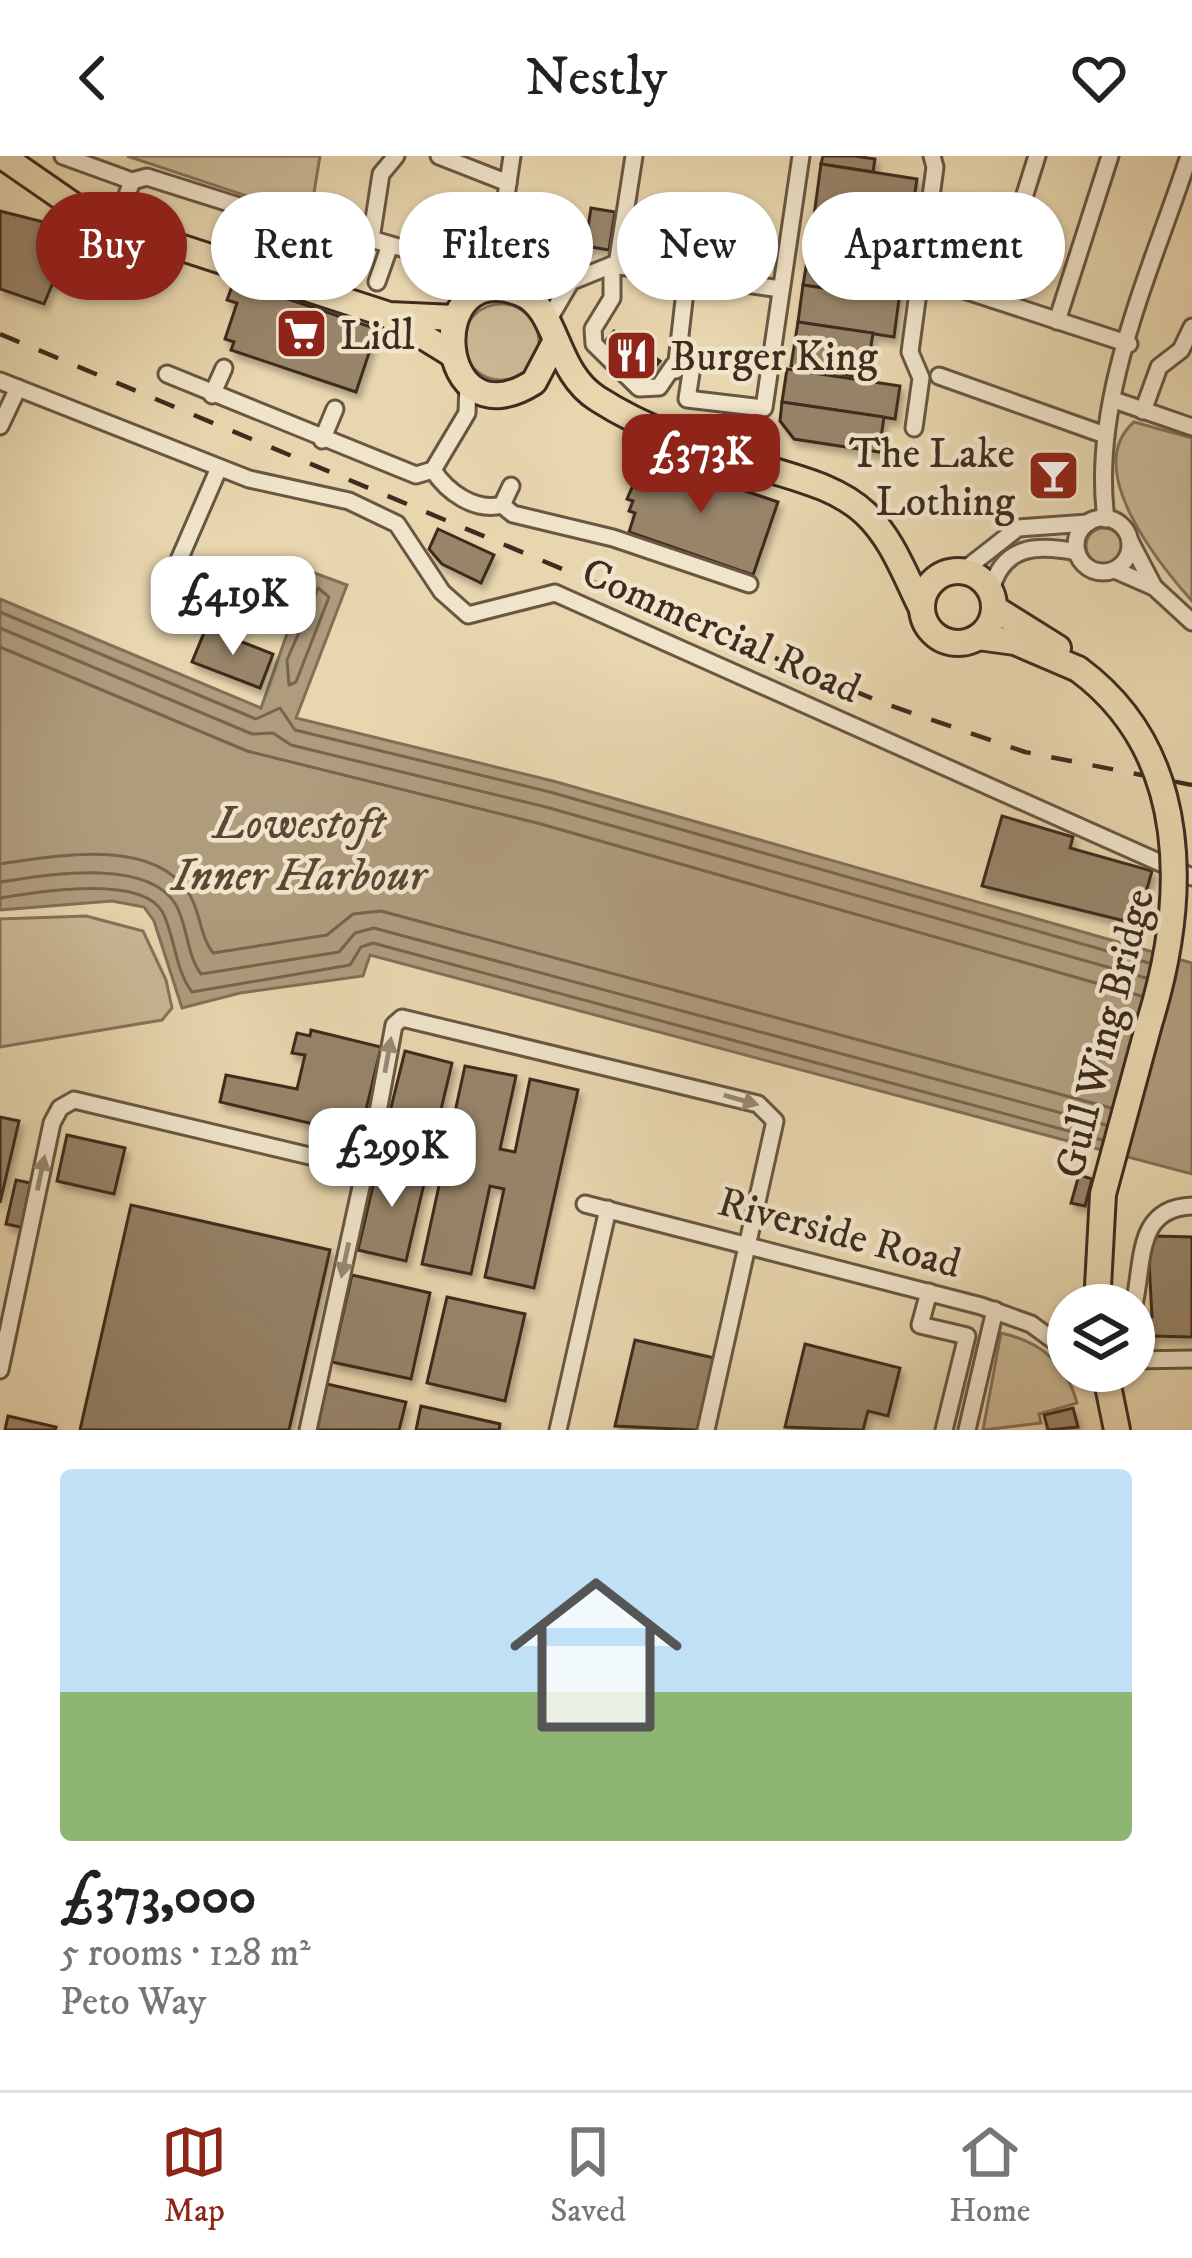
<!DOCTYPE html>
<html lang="en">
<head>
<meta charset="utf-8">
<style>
	:root { --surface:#fff; --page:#f2f2f2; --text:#222; --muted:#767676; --line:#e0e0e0; --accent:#8f2418 }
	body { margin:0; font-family:"IM FELL DW Pica",serif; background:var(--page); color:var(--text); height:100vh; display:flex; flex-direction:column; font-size:45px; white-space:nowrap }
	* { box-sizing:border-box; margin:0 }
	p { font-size:39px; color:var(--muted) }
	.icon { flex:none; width:66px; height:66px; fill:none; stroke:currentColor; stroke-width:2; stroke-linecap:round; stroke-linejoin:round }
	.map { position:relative; height:1274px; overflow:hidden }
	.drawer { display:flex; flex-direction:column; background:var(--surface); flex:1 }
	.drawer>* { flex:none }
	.top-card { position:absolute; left:36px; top:36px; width:1122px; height:108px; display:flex; gap:24px }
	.buttons { position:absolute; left:1047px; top:1128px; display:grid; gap:24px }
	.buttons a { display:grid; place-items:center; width:108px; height:108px; border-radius:50%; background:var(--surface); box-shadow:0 3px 9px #0004; font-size:60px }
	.price { position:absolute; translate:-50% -102px; padding:0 27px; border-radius:24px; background:#fff; color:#222; font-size:39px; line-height:78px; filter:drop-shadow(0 3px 6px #0008) }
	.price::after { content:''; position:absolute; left:50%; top:72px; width:36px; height:27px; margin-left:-18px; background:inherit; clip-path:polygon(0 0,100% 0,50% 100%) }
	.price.on { background:var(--accent); color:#fff }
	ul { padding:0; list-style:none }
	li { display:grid; align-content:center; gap:24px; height:636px; padding:0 60px }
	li+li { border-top:3px solid var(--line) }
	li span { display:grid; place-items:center; height:372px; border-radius:12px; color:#555 }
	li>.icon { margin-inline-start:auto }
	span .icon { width:216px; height:216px; fill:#fffc; stroke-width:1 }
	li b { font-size:51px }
	.tag { padding:0 42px; border-radius:54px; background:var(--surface); box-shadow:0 3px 9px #0004; font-size:42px; line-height:108px }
	.tag.on { background:var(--accent); color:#fff }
	header { display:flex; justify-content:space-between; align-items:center; height:156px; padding:0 60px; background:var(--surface); font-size:54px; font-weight:600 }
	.dock { display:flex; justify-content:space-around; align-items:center; height:168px; border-top:3px solid var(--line); background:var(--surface); font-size:33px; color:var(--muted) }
	.dock a { display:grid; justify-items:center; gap:6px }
	.dock .on { color:var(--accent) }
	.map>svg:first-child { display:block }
</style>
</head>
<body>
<header><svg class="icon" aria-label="back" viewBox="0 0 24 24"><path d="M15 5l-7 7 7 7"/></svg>Nestly<svg class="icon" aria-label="heart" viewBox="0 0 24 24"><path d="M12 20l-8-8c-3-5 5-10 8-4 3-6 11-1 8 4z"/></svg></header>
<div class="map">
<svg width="1192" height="1274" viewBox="0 0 1192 1274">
	<defs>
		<filter id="shadow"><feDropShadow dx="3.5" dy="6" stdDeviation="3" flood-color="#0004"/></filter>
	</defs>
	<rect width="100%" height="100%" fill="#e8d6ae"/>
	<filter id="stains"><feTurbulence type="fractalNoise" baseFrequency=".00167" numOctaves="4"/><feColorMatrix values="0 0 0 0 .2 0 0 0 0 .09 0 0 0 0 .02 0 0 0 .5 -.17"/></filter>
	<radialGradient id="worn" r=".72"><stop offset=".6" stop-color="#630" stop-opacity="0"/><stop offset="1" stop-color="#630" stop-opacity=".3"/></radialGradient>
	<g fill="#cbb996" stroke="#85725a" stroke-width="3">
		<path d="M127 0H320L310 61Z"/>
		<circle cx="501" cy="186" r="38"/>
		<path d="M1134 266 1192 282V445C1159 408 1081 312 1134 266Z"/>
		<circle cx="1104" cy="390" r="18"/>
		<path d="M86 760 143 775 166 824 172 852 162 864 0 891V763Z"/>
		<path d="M1001 1177C1041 1186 1066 1207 1077 1247L1039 1258 1041 1267 983 1274Z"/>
	</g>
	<path fill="#af9c7d" stroke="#826f57" stroke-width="3" d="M309 415 347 429 296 562 553 625 1192 807V1018L370 799 363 820 240 837 182 852 154 765 144 751 112 745 0 754V443L261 552Z"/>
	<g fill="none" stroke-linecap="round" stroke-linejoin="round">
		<g stroke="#77644e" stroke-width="3">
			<path d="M318 432 329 441 296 526 289 529 287 504Z"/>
			<path d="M0 456 256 563 280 552 295 574 550 636 1149 807"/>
			<path d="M0 472 252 578 273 577 291 589 546 651 1146 822"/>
			<path d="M0 491 247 595 541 668 1141 840"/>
			<path d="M0 708C56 700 151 681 188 736 201 755 199 779 213 797L327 779 353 758 381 755 1111 952"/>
			<path d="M0 726C47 719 148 701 176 749 188 770 186 798 201 818L339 796 355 777 374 772 1106 969"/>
			<path d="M0 742C37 736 143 718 163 757 175 781 175 814 192 836L350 809 361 791 373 787 1102 984"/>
		</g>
	</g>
	<g fill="#978469" stroke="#3f2b1f" stroke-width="3" filter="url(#shadow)">
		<path d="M854 0 875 3 873 16 821 8 823 0Z"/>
		<path d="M821 8 917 23 906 96 811 82Z"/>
		<path d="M591 52 615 56 609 94 585 90Z"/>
		<path d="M0 55 75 74 44 148 0 133Z"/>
		<path d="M811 82 906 96 899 143 803 129Z"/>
		<path d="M234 125 377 173 356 236 231 194 234 186 225 183 237 147 227 144Z"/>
		<path d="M803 129 899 143 894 181 798 166Z"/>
		<path d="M798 166 873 177 866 222 791 210Z"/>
		<path d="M614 175 660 205 641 227 603 188Z"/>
		<path d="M787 213 900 230 895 263 782 246Z"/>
		<path d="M782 246 884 261 879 296 794 283 780 265Z"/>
		<path d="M654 304 778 346 753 419 629 376 635 357 629 355 633 345 627 343 637 320 642 322Z"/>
		<path d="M438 373 494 399 481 427 442 408 429 393Z"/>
		<path d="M206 472 273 498 260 532 192 506Z"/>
		<path d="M1002 660 1073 681 1070 692 1152 715 1137 768 982 730Z"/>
		<path d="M311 874 381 891 360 979 220 946 226 919 297 933 305 899 292 897 297 877 310 880Z"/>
		<path d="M405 895 452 907 431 996 383 984Z"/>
		<path d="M465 910 516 920 500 993 515 996 530 923 578 934 534 1132 485 1121 504 1033 490 1030 471 1118 422 1108Z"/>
		<path d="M0 961 19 965 0 1047Z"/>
		<path d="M67 979 125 992 114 1038 57 1025Z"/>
		<path d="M379 1004 427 1015 406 1105 358 1094Z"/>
		<path d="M1079 1019 1092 1023 1085 1050 1071 1047Z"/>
		<path d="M16 1024 35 1028 25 1072 6 1068Z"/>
		<path d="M131 1049 330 1094 289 1274H80Z"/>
		<path d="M1154 1080 1192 1081V1181L1152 1180V1193H1141V1162L1152 1161 1148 1086Z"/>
		<path d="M352 1119 430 1137 411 1223 332 1206Z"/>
		<path d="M447 1141 525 1158 505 1245 427 1227Z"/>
		<path d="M635 1184 714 1202 697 1274 615 1270Z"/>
		<path d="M805 1188 900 1212 888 1260 868 1255 863 1274 785 1271Z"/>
		<path d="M327 1228 406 1246 399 1274H316Z"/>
		<path d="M421 1250 500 1268 499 1274H416Z"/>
		<path d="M1073 1252 1078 1271 1048 1274 1044 1259Z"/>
		<path d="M8 1260 56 1271 55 1274H5Z"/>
	</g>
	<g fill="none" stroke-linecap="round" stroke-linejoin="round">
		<defs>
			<g id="minor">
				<path d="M63 0 132 25"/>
				<path d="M439 0 508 27"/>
				<path d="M125 45 132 25 147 21 261 57 371 83 381 18 396 0"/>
				<path d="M371 83 456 108"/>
				<path d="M499 88 510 134"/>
				<path d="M612 109V142L593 173 594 188 639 232 659 231 674 209"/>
				<path d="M617 109 634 0"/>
				<path d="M377 126 390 89"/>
				<path d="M958 132 1129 188"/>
				<path d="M479 139 499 88 512 0"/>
				<path d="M530 142 612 109 781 133"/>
				<path d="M992 143 1037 0"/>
				<path d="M549 163 570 127"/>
				<path d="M1057 165 1110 0"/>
				<path d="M676 214 687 118"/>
				<path d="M691 217 687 243 764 252 801 0"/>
				<path d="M167 218 416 319 433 314 467 257 468 226"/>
				<path d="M939 220 1105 279"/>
				<path d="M0 225 249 323 349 345 397 368 442 436 468 459 555 437 1192 721"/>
				<path d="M212 239 224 212"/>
				<path d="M1114 244 1192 271"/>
				<path d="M1143 255 1159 211 1181 194 1192 171"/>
				<path d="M0 270 18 232"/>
				<path d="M914 272 921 222 910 196 935 11 932 0"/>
				<path d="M322 284 335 253"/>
				<path d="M433 314C447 336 475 356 502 349L511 330"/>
				<path d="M502 349 513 358 613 382 749 428"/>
				<circle cx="1103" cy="389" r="27"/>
				<path d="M1106 363C1090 242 1152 113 1189 0"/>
				<path d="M1130 385 1154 431"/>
				<path d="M1115 414 1154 431 1192 466"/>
				<path d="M963 415 1018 372 1088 367"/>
				<path d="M172 420 219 312"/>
				<path d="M991 435C1002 389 1037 388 1077 396"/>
				<path d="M360 1012 373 983 394 869 402 862 758 948 775 965 706 1274"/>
				<path d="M585 1048 981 1150 1031 1168 1068 1195"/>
				<path d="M929 1136 920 1169 967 1180 944 1274"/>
				<path d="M1134 1149C1144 1103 1136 1052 1192 1050"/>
				<path d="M1134 1204 1192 1203"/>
				<path d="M0 1214 52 967 60 952 74 944 360 1012 364 1017 308 1274"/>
				<path d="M558 1274 608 1053"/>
				<path d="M967 1274 995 1154"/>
			</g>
			<g id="highway">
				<path d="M2 0 93 63 389 159 455 162"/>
				<path d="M390 160 450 197"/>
				<path d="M554 188 534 226C434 290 422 99 520 137 559 152 553 215 598 243 648 275 702 292 758 310 794 322 836 330 865 357 892 382 905 419 921 451"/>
				<circle cx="958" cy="451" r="36"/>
				<path d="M994 452 1058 492"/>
				<path d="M978 481 1015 486 1078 513"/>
				<path d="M1097 1149 1103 1038 1149 868"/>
				<path d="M1105 1215 1117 1274"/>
			</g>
		</defs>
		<use href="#minor" stroke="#695643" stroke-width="21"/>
		<use href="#highway" stroke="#3f2b1f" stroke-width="30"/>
		<use href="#minor" stroke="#f0e4ca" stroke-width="15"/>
		<use href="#highway" stroke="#e8d6ae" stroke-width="24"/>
		<path stroke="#3f2b1f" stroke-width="4.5" stroke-dasharray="21 21" stroke-linecap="butt" d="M0 178 883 547 1025 596 1192 629"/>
		<defs>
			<path id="highway-bridge" d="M1078 513C1192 597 1188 743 1149 868"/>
		</defs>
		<use href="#highway-bridge" stroke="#3f2b1f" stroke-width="30" stroke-linecap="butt"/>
		<use href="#highway-bridge" stroke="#e8d6ae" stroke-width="24"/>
	</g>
	<defs><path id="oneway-solid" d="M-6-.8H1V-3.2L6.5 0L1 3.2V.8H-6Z" transform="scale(3)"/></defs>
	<g fill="#988874">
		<use href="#oneway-solid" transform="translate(388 899) rotate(-80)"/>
		<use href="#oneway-solid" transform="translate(741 944) rotate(16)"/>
		<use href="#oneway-solid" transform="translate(41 1017) rotate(-78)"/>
		<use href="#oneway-solid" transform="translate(345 1104) rotate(102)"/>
	</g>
	<defs>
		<symbol id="supermarket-square" viewBox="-11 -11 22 22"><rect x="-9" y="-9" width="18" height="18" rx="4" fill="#8f2418" stroke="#f0e4ca"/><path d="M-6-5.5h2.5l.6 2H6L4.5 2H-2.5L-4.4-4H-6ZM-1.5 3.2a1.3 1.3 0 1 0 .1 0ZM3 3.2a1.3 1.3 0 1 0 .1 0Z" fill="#fff"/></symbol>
		<symbol id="restaurant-square" viewBox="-11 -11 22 22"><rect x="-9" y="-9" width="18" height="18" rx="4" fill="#8f2418" stroke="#f0e4ca"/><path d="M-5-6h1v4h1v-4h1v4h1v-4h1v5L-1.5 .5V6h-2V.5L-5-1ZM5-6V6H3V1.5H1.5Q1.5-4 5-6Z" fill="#fff"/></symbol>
		<symbol id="bar-square" viewBox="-11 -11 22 22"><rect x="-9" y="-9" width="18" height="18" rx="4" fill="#8f2418" stroke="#f0e4ca"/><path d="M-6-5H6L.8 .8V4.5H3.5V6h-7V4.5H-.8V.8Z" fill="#fff"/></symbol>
	</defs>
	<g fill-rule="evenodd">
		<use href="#supermarket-square" x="272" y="148" width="59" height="59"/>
		<use href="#restaurant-square" x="602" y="170" width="59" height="59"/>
		<use href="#bar-square" x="1024" y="290" width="59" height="59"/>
	</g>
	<g text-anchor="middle" stroke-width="9" stroke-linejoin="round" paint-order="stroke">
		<g font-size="42" fill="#3f2b1f" stroke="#f0e4ca" text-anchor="start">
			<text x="340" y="193">Lidl</text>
			<text x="670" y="214">Burger King</text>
			<text x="1015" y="311" text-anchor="end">The Lake<tspan x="1015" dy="48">Lothing</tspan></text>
		</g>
		<g font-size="42" fill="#3f2b1f" stroke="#f0e4ca">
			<text transform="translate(722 473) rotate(24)" y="15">Commercial Road</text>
			<text transform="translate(1103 877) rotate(-76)" y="15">Gull Wing Bridge</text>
			<text transform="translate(840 1075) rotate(15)" y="15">Riverside Road</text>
		</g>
		<g font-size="45" font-style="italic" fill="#5b4736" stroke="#f0e4ca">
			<text x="299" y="682">Lowestoft<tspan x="299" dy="52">Inner Harbour</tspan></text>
		</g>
	</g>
	<rect width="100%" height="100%" filter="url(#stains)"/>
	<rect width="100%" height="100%" fill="url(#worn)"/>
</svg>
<div class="buttons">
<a><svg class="icon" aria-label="layers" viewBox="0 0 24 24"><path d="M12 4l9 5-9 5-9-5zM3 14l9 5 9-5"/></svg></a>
</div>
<b class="price on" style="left:701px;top:360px">£373K</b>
<b class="price" style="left:233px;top:502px">£419K</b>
<b class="price" style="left:392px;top:1054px">£299K</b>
<div class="top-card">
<a class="tag on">Buy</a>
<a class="tag">Rent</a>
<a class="tag">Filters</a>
<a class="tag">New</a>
<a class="tag">Apartment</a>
</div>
</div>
<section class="drawer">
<ul>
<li><span style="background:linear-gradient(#bfe0f5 60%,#8fb573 0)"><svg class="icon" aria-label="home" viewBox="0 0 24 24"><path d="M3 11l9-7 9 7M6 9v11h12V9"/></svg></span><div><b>£373,000</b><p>5 rooms · 128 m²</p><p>Peto Way</p></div></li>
</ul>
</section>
<nav class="dock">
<a class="on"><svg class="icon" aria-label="map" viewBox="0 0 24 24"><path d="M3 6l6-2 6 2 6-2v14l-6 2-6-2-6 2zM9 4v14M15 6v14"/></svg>Map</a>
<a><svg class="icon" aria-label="saved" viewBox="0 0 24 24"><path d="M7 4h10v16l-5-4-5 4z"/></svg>Saved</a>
<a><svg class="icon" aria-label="home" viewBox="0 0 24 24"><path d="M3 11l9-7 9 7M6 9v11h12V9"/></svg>Home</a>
</nav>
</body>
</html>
